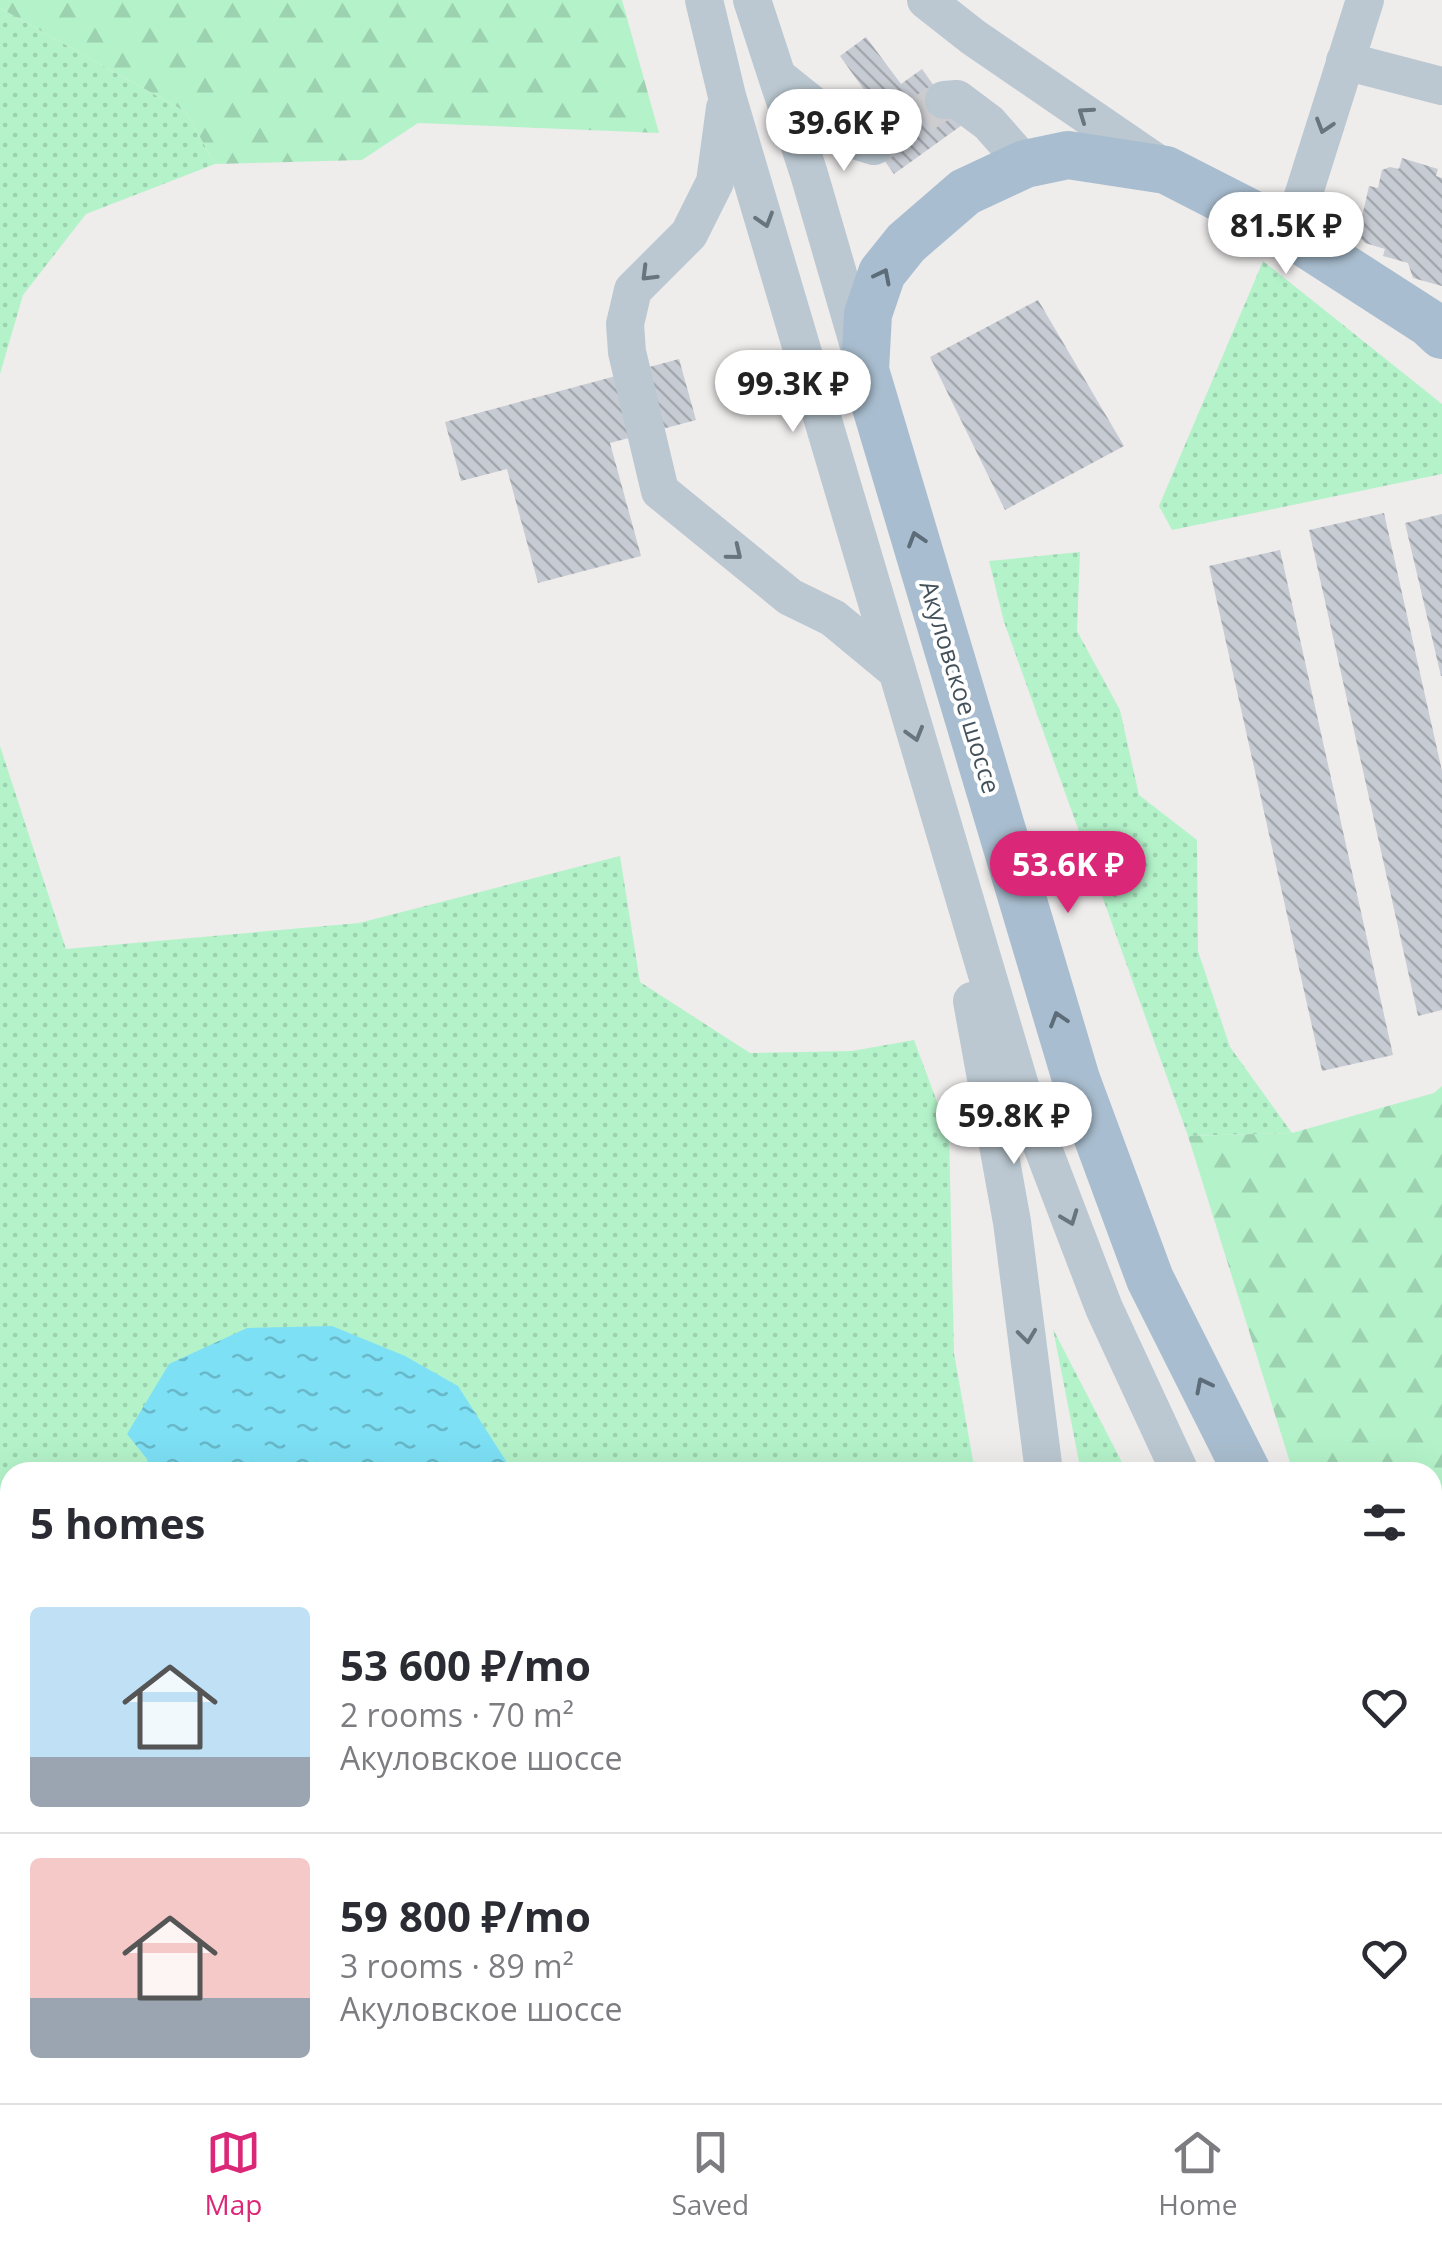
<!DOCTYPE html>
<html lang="en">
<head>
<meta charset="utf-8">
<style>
	:root { --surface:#fff; --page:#f2f2f3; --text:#2b2b33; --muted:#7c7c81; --line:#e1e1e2; --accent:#db2777 }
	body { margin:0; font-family:"Open Sans",sans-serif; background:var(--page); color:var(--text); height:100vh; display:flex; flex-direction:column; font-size:38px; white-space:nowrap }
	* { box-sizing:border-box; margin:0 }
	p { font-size:32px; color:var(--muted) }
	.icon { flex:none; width:55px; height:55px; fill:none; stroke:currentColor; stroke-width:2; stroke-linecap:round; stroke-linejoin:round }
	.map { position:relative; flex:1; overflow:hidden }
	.drawer { position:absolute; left:0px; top:1462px; width:1442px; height:642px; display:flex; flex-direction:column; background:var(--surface); border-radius:30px 30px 0 0; box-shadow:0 10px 40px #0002 }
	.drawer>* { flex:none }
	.price { position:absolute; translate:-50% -85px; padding:0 22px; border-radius:35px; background:#fff; color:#222; font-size:32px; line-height:65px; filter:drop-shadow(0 2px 5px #0008) }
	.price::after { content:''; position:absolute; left:50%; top:60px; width:30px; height:22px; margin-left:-15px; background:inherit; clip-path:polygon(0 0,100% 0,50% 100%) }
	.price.current { background:var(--accent); color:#fff }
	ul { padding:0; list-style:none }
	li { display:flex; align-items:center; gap:30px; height:250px; padding:0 30px }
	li+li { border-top:2px solid var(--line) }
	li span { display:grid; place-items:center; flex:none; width:280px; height:200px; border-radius:10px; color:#555 }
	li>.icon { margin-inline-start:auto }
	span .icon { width:120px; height:120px; fill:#fffc; stroke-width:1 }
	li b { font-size:42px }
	h2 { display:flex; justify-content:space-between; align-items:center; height:120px; padding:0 30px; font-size:42px }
	.tabs { display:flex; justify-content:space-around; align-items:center; height:140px; border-top:2px solid var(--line); background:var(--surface); font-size:28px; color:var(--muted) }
	.tabs a { display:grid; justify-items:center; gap:5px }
	.tabs .current { color:var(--accent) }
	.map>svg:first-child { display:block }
</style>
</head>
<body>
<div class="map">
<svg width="1442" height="2103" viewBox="0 0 1442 2103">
	<defs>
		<pattern id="grass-dots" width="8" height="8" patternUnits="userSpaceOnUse" patternTransform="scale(2.5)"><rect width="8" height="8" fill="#b4f3ca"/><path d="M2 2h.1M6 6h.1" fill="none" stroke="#9cd2b0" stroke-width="1.8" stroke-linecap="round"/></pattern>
		<pattern id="forest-firs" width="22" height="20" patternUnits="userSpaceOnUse" patternTransform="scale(2.5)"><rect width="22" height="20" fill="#b4f3ca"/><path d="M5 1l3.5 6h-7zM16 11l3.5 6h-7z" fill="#9cd2b0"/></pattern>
		<pattern id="water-ripples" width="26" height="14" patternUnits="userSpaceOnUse" patternTransform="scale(2.5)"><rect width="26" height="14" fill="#7de0f5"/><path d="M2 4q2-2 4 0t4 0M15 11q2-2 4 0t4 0" fill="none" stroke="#68b8c9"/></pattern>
		<pattern id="building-back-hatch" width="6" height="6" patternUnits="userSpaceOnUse" patternTransform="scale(2.5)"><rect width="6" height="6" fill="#c7cbd3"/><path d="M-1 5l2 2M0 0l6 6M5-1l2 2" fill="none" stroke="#a3a7ae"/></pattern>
	</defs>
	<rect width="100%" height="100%" fill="#efecec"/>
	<g fill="url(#grass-dots)">
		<path d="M0 8 186 112 215 164 86 214 23 295 0 374Z"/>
		<path d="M1263 261 1442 404V474L1172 530 1159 506Z"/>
		<path d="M1080 552 1077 631 1120 710 1139 795 1197 840 1198 951 1230 1047 1292 1133 1188 1136 1004 622 989 561Z"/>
		<path d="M0 746 66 949 359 923 620 856 640 982 750 1053 852 1051 914 1040 949 1134 954 1353 975 1472H10V2095H1053V2103H0Z"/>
		<path d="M1053 1329 1127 1472H1081Z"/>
		<path d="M1122 2095H1330L1325 2103H1122Z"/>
	</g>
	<g fill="url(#forest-firs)">
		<path d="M0 0H622L659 133 418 123 362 160 215 164 186 112 0 8Z"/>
		<path d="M1442 1086V1701L1432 1688V1472H1293L1188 1136 1292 1133 1434 1093Z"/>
	</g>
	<g fill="url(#water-ripples)">
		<path d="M332 1326 405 1356 458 1386 513 1472H150L147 1459 127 1434 169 1364 247 1328Z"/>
		<path d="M0 1607H10V1798L0 1803Z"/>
		<path d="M431 2095H611L612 2103H432Z"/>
	</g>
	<g fill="url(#building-back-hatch)">
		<path d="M866 37 901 84 922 69 962 125 894 174 855 119 875 105 840 56Z"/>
		<path d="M1402 158 1438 169 1436 176 1442 178V286L1413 278 1408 263 1383 256 1385 249 1365 243 1358 235 1369 186 1378 188 1382 170 1390 167 1399 169Z"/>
		<path d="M1038 300 1124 446 1005 510 930 357Z"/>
		<path d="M679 359 696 420 610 443 641 556 538 583 507 469 461 481 445 422Z"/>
		<path d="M1384 513 1442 771V1010L1418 1016 1309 530Z"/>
		<path d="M1442 514V676H1441L1405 523Z"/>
		<path d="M1280 550 1393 1055 1322 1071 1209 566Z"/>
	</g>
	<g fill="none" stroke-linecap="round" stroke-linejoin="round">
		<path stroke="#cdcdcf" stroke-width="38" stroke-dasharray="38 19" stroke-linecap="butt" d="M874 146 944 100"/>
		<g stroke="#bbc8d1" stroke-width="38">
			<path d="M704 0 727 96 1023 1096 1104 1308 1180 1472"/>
			<path d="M752 0 809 174 861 353"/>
			<path d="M926 0 973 37 1164 168"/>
			<path d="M1345 61 1442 86"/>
			<path d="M778 77 858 141 874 146"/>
			<path d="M944 100 957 99 989 123 1025 164"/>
			<path d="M725 108 715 182 689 234 633 290 625 324 627 352 660 491 790 597 833 618 897 671"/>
			<path d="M1291 234 1365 0"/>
			<path d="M972 1001 1012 1222 1044 1472"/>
			<path d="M1432 1843 1442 1854"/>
			<path d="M1088 2095V2103"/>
		</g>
		<g stroke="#a8bdcf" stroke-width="48">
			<path d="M1247 1472 1150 1279 1076 1079 865 370 868 314 882 273 906 243 965 192 1025 164 1068 155 1166 170 1291 234 1429 323 1442 335"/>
			<path d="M1432 1748 1442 1759"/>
			<path d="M1432 2059 1442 2047"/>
			<path d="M1400 2103 1406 2095"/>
		</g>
	</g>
	<defs><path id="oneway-chevron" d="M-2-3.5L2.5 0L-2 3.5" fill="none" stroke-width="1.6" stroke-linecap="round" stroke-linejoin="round" transform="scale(2.5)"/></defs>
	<g stroke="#67757e">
		<use href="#oneway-chevron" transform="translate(1085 114) rotate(-145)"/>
		<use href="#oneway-chevron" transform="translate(1324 126) rotate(107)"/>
		<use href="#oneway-chevron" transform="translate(765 220) rotate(73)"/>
		<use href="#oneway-chevron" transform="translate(648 274) rotate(135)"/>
		<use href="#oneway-chevron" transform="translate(735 553) rotate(39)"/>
		<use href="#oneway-chevron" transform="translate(915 734) rotate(74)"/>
		<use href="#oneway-chevron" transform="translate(1070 1218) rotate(69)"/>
		<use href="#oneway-chevron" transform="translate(1027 1336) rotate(83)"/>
	</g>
	<g stroke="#5c6c78">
		<use href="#oneway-chevron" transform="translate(883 276) rotate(-63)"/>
		<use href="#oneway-chevron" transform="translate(916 539) rotate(-107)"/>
		<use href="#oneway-chevron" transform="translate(1058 1019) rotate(-107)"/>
		<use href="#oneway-chevron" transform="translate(1203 1385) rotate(-117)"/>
	</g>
	<g text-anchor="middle" stroke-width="8" stroke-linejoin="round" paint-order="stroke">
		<g font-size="25" fill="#43515b" stroke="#fff">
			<text transform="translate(960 687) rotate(73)" y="9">Акуловское шоссе</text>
		</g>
	</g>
</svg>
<b class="price" style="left:844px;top:174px">39.6K ₽</b>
<b class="price" style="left:1286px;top:277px">81.5K ₽</b>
<b class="price" style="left:793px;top:435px">99.3K ₽</b>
<b class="price current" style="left:1068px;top:916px">53.6K ₽</b>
<b class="price" style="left:1014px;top:1167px">59.8K ₽</b>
<section class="drawer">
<h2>5 homes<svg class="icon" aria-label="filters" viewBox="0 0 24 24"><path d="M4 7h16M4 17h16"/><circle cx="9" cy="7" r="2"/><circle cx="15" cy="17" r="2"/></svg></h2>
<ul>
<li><span style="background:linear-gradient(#bfe0f5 75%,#9aa5b1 0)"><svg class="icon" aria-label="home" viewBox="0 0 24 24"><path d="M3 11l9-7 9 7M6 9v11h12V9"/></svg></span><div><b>53 600 ₽/mo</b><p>2 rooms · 70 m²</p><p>Акуловское шоссе</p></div><svg class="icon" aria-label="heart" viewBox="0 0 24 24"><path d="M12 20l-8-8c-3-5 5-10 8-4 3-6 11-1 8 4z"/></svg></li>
<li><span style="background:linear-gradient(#f6c9c9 70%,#9aa5b1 0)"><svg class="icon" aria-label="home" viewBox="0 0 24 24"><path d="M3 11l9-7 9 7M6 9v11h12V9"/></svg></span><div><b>59 800 ₽/mo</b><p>3 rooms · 89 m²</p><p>Акуловское шоссе</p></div><svg class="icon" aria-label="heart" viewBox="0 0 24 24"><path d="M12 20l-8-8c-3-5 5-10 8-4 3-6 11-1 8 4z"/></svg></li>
</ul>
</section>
</div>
<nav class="tabs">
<a class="current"><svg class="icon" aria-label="map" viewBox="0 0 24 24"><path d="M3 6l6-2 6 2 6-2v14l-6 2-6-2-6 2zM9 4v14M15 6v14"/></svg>Map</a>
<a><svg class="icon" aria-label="saved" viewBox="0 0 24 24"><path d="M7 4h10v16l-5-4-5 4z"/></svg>Saved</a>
<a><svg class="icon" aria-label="home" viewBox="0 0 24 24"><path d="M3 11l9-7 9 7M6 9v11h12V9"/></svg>Home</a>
</nav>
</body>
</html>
